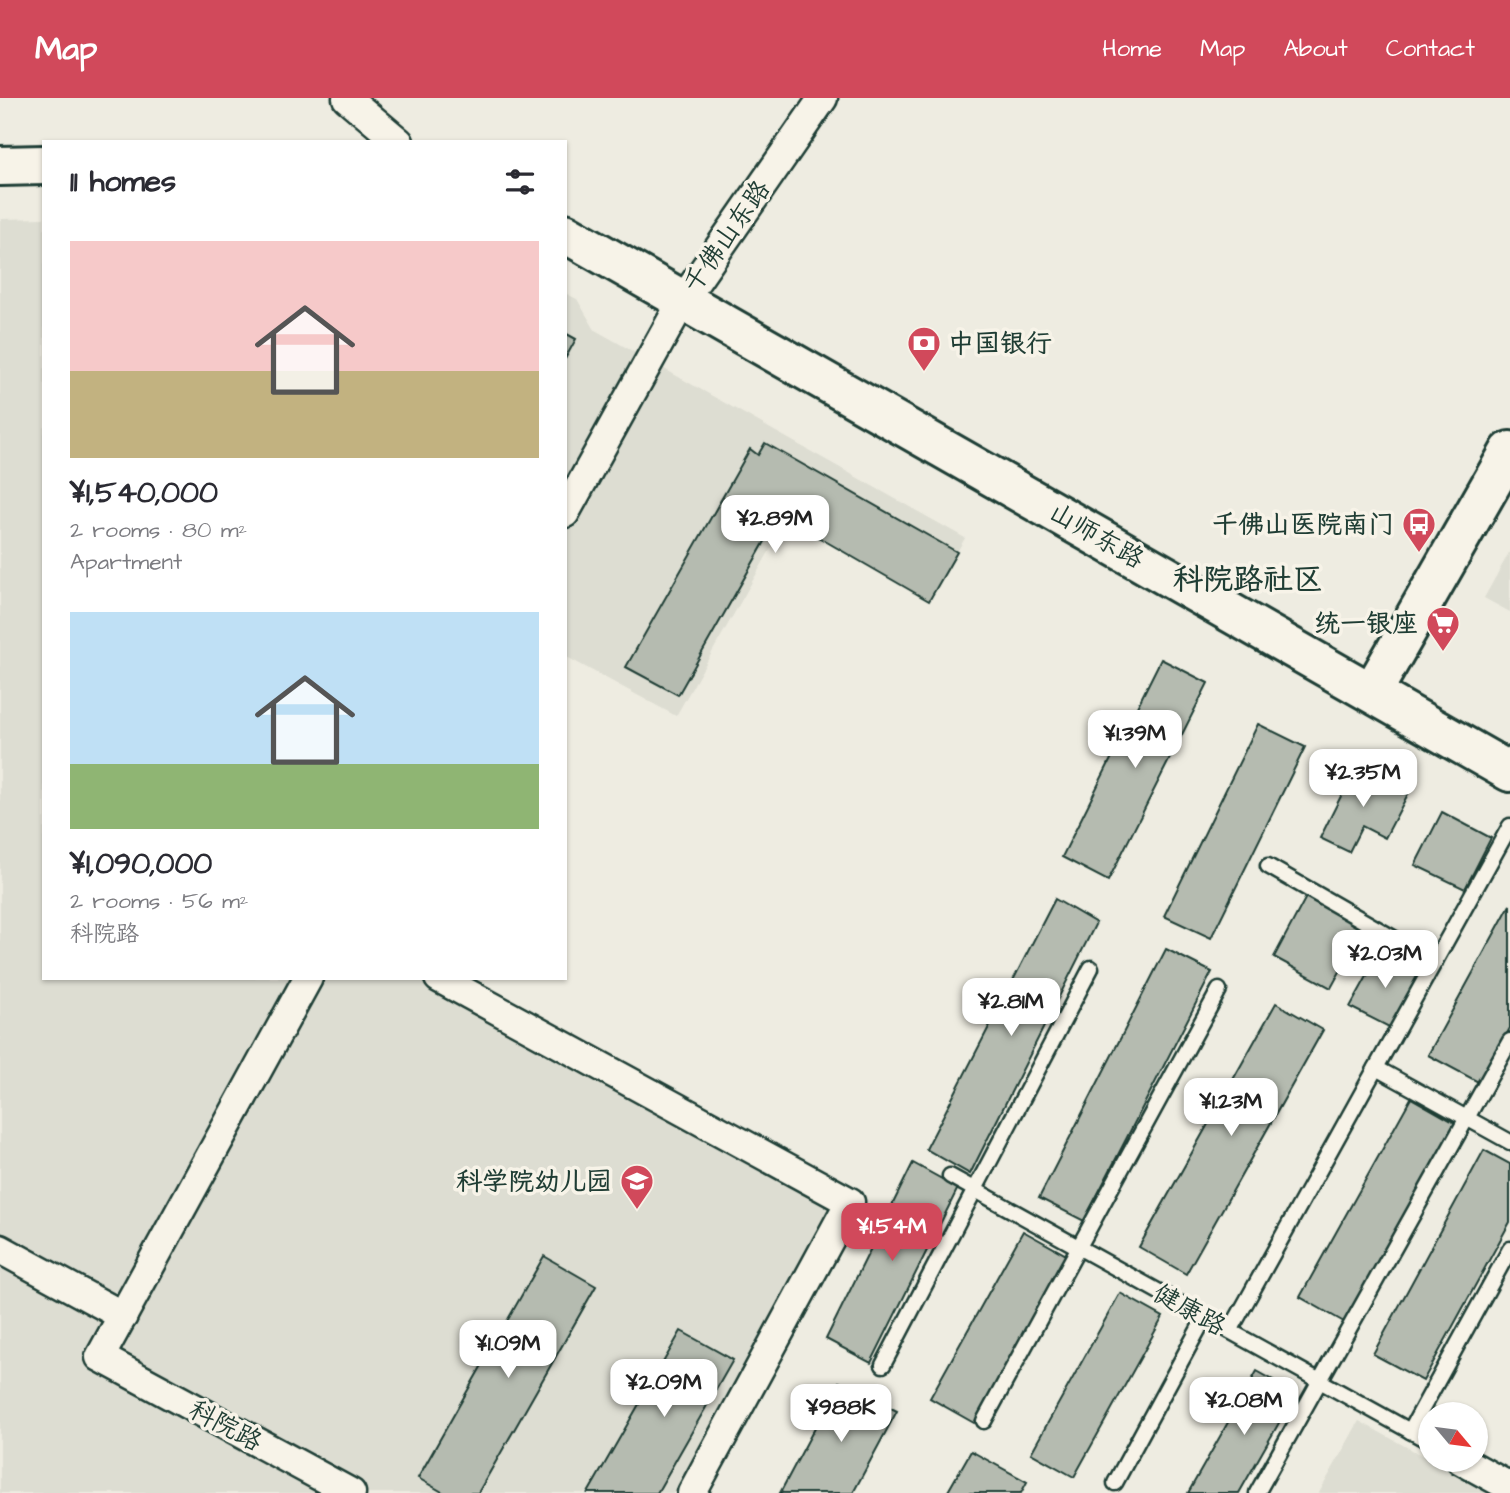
<!DOCTYPE html>
<html lang="en">
<head>
<meta charset="utf-8">
<style>
	:root { --surface:#fff; --page:#f7f7f7; --text:#2b2b33; --muted:#7c7c81; --accent:#d1495b }
	body { margin:0; font-family:"Architects Daughter","LXGW WenKai TC",sans-serif; background:var(--page); color:var(--text); height:100vh; display:flex; flex-direction:column; font-size:26px; white-space:nowrap }
	* { box-sizing:border-box; margin:0 }
	p { font-size:23px; color:var(--muted) }
	.icon { flex:none; width:38px; height:38px; fill:none; stroke:currentColor; stroke-width:2; stroke-linecap:round; stroke-linejoin:round }
	.map { position:relative; flex:1; overflow:hidden }
	.panel { position:absolute; left:42px; top:42px; width:525px; height:840px; display:flex; flex-direction:column; background:var(--surface); border-radius:0px; box-shadow:0 2px 5px #0004 }
	.panel>* { flex:none }
	.needle { width:46px; rotate:119deg }
	.controls { position:absolute; left:1418px; top:1304px; display:grid; gap:14px }
	.controls a { display:grid; place-items:center; width:70px; height:70px; border-radius:50%; background:var(--surface); box-shadow:0 2px 5px #0004; font-size:35px }
	.price { position:absolute; translate:-50% -60px; padding:0 16px; border-radius:14px; background:#fff; color:#222; font-size:23px; line-height:46px; filter:drop-shadow(0 2px 4px #0008) }
	.price::after { content:''; position:absolute; left:50%; top:42px; width:21px; height:16px; margin-left:-10px; background:inherit; clip-path:polygon(0 0,100% 0,50% 100%) }
	.price.active { background:var(--accent); color:#fff }
	ul { padding:0; list-style:none }
	li { display:grid; align-content:center; gap:14px; height:371px; padding:0 28px }
	li span { display:grid; place-items:center; height:217px; border-radius:0px; color:#555 }
	li>.icon { margin-inline-start:auto }
	span .icon { width:126px; height:126px; fill:#fffc; stroke-width:1 }
	li b { font-size:30px }
	h2 { display:flex; justify-content:space-between; align-items:center; height:84px; padding:0 28px; font-size:30px }
	header { display:flex; align-items:center; gap:42px; box-sizing:border-box; height:98px; padding:0 35px; background:var(--accent); color:#fff }
	header strong { font-size:33px }
	nav { display:flex; gap:38px; margin-inline-start:auto; font-size:24px }
	.map>svg:first-child { display:block }
</style>
</head>
<body>
<header>
<strong>Map</strong>
<nav><a>Home</a><a>Map</a><a>About</a><a>Contact</a></nav>
</header>
<div class="map">
<svg width="1510" height="1395" viewBox="0 0 1510 1395">
	<rect width="100%" height="100%" fill="#eeece1"/>
	<filter id="ink" filterUnits="userSpaceOnUse"><feTurbulence type="fractalNoise" baseFrequency=".0143" numOctaves="2"/><feDisplacementMap in="SourceGraphic" scale="14" xChannelSelector="R" yChannelSelector="G"/><feConvolveMatrix kernelMatrix="1 2 1 2 8 2 1 2 1" color-interpolation-filters="sRGB"/></filter>
	<g filter="url(#ink)">
		<g fill="#ddddd2">
			<path d="M44 120V880H420L585 967 836 1109 683 1395H0V124L2 121Z"/>
			<path d="M565 195 577 201 595 232 965 440 929 503 787 422 676 618 565 558Z"/>
			<path d="M1510 453V514L1484 500Z"/>
			<path d="M1359 1323 1412 1352 1490 1395H1319Z"/>
		</g>
		<g fill="#b5bbb0" stroke="#1f3d34" stroke-width="2">
			<path d="M565 235 576 241 565 261Z"/>
			<path d="M765 345 957 454 929 503 780 417 678 597 626 569 750 351 758 357Z"/>
			<path d="M1161 561 1208 585 1108 783 1062 759Z"/>
			<path d="M1258 626 1305 649 1211 840 1164 818Z"/>
			<path d="M1356 668 1408 696 1385 740 1362 728 1349 754 1320 740Z"/>
			<path d="M1442 714 1491 740 1465 791 1415 767Z"/>
			<path d="M1306 799 1364 830 1331 890 1274 859Z"/>
			<path d="M1055 801 1096 825 970 1076 926 1051Z"/>
			<path d="M1510 807V930L1480 985 1428 957Z"/>
			<path d="M1166 851 1212 874 1084 1123 1039 1100Z"/>
			<path d="M1381 853 1420 874 1391 930 1350 909Z"/>
			<path d="M1276 905 1323 932 1186 1176 1139 1149Z"/>
			<path d="M1411 1000 1455 1025 1344 1224 1300 1199Z"/>
			<path d="M1484 1052 1510 1066V1124L1423 1283 1373 1256Z"/>
			<path d="M913 1065 958 1090 871 1265 826 1241Z"/>
			<path d="M1023 1133 1068 1158 974 1325 930 1300Z"/>
			<path d="M544 1158 596 1188 478 1395H444L418 1380Z"/>
			<path d="M1120 1195 1163 1219 1074 1379 1031 1355Z"/>
			<path d="M681 1233 733 1262 657 1395H588Z"/>
			<path d="M1257 1273 1296 1295 1239 1395H1188Z"/>
			<path d="M839 1284 897 1313 853 1395H780Z"/>
			<path d="M971 1353 1027 1384 1021 1395H947Z"/>
		</g>
		<g fill="none" stroke-linecap="round" stroke-linejoin="round">
			<defs>
				<g id="lane">
					<path d="M1268 768 1435 864"/>
					<path d="M1376 970 1510 1044"/>
					<path d="M950 1078 1430 1344"/>
					<path d="M1230 1233 1510 728"/>
					<path d="M883 1267 1091 870"/>
					<path d="M984 1323 1219 892"/>
					<path d="M1410 1333 1510 1151"/>
					<path d="M1115 1385 1205 1219"/>
					<path d="M1257 1395 1510 943"/>
				</g>
				<g id="street">
					<path d="M347 0 399 44"/>
					<path d="M565 415 683 202 823 0"/>
					<path d="M308 880 100 1259 351 1395"/>
					<path d="M439 880 850 1104 692 1395"/>
					<path d="M0 1151 123 1218"/>
					<path d="M1461 1362 1510 1389"/>
				</g>
				<g id="secondary">
					<path d="M0 68 44 67"/>
					<path d="M565 135 1510 674"/>
					<path d="M1372 594 1510 353"/>
				</g>
			</defs>
			<use href="#lane" stroke="#1f3d34" stroke-width="19"/>
			<use href="#street" stroke="#1f3d34" stroke-width="33"/>
			<use href="#secondary" stroke="#1f3d34" stroke-width="44"/>
			<use href="#lane" stroke="#f7f3e8" stroke-width="14"/>
			<use href="#street" stroke="#f7f3e8" stroke-width="28"/>
			<use href="#secondary" stroke="#f7f3e8" stroke-width="38"/>
		</g>
	</g>
	<defs>
		<symbol id="bank-pin" viewBox="-11 -11 22 30"><path d="M0 17L-7.5 6A9.5 9.5 0 1 1 7.5 6Z" fill="#d1495b" stroke="#f7f3e8"/><path d="M-6-4H6V4H-6ZM0-2.3a2.3 2.3 0 1 0 0 4.6a2.3 2.3 0 1 0 0-4.6Z" fill="#fff"/></symbol>
		<symbol id="bus-pin" viewBox="-11 -11 22 30"><path d="M0 17L-7.5 6A9.5 9.5 0 1 1 7.5 6Z" fill="#d1495b" stroke="#f7f3e8"/><path d="M-5-6H5V4H4V6H2V4H-2V6H-4V4H-5ZM-3.5-4V0h7V-4ZM-3.5 1.2v1.5H-2V1.2ZM2 1.2v1.5H3.5V1.2Z" fill="#fff"/></symbol>
		<symbol id="supermarket-pin" viewBox="-11 -11 22 30"><path d="M0 17L-7.5 6A9.5 9.5 0 1 1 7.5 6Z" fill="#d1495b" stroke="#f7f3e8"/><path d="M-6-5.5h2.5l.6 2H6L4.5 2H-2.5L-4.4-4H-6ZM-1.5 3.2a1.3 1.3 0 1 0 .1 0ZM3 3.2a1.3 1.3 0 1 0 .1 0Z" fill="#fff"/></symbol>
		<symbol id="school-pin" viewBox="-11 -11 22 30"><path d="M0 17L-7.5 6A9.5 9.5 0 1 1 7.5 6Z" fill="#d1495b" stroke="#f7f3e8"/><path d="M0-5L7-2L0 1L-7-2ZM-4 1L0 2.5L4 1V4Q0 6-4 4Z" fill="#fff"/></symbol>
	</defs>
	<g fill-rule="evenodd">
		<use href="#bank-pin" x="905" y="226" width="38" height="52"/>
		<use href="#bus-pin" x="1400" y="407" width="38" height="52"/>
		<use href="#supermarket-pin" x="1424" y="506" width="38" height="52"/>
		<use href="#school-pin" x="618" y="1064" width="38" height="52"/>
	</g>
	<g text-anchor="middle" stroke-width="7" stroke-linejoin="round" paint-order="stroke">
		<g font-size="26" fill="#1f3d34" stroke="#f7f3e8">
			<text transform="translate(726 138) rotate(-55)" y="9">千佛山东路</text>
			<text transform="translate(1097 437) rotate(30)" y="9">山师东路</text>
			<text transform="translate(1190 1211) rotate(29)" y="9">健康路</text>
			<text transform="translate(226 1327) rotate(28)" y="9">科院路</text>
		</g>
		<g font-size="26" font-weight="bold" fill="#1f3d34" stroke="#f7f3e8" text-anchor="end">
			<text x="948" y="254" text-anchor="start">中国银行</text>
			<text x="1394" y="435">千佛山医院南门</text>
			<text x="1418" y="534">统一银座</text>
			<text x="612" y="1092">科学院幼儿园</text>
		</g>
		<g font-size="30" font-weight="bold" fill="#1f3d34" stroke="#f7f3e8">
			<text x="1248" y="491">科院路社区</text>
		</g>
	</g>
</svg>
<div class="controls">
<a><svg class="needle" viewBox="-14 -14 28 28"><path d="M0-13l5 13h-10z" fill="#e53935"/><path d="M0 13l5-13h-10z" fill="#7c7c81"/></svg></a>
</div>
<b class="price" style="left:775px;top:457px">¥2.89M</b>
<b class="price" style="left:1135px;top:672px">¥1.39M</b>
<b class="price" style="left:1363px;top:711px">¥2.35M</b>
<b class="price" style="left:1385px;top:892px">¥2.03M</b>
<b class="price" style="left:1011px;top:940px">¥2.81M</b>
<b class="price" style="left:1231px;top:1040px">¥1.23M</b>
<b class="price active" style="left:892px;top:1165px">¥1.54M</b>
<b class="price" style="left:508px;top:1282px">¥1.09M</b>
<b class="price" style="left:664px;top:1321px">¥2.09M</b>
<b class="price" style="left:1244px;top:1339px">¥2.08M</b>
<b class="price" style="left:841px;top:1346px">¥988K</b>
<section class="panel">
<h2>11 homes<svg class="icon" aria-label="filters" viewBox="0 0 24 24"><path d="M4 7h16M4 17h16"/><circle cx="9" cy="7" r="2"/><circle cx="15" cy="17" r="2"/></svg></h2>
<ul>
<li><span style="background:linear-gradient(#f6c9c9 60%,#c2b280 0)"><svg class="icon" aria-label="home" viewBox="0 0 24 24"><path d="M3 11l9-7 9 7M6 9v11h12V9"/></svg></span><div><b>¥1,540,000</b><p>2 rooms · 80 m²</p><p>Apartment</p></div></li>
<li><span style="background:linear-gradient(#bfe0f5 70%,#8fb573 0)"><svg class="icon" aria-label="home" viewBox="0 0 24 24"><path d="M3 11l9-7 9 7M6 9v11h12V9"/></svg></span><div><b>¥1,090,000</b><p>2 rooms · 56 m²</p><p>科院路</p></div></li>
</ul>
</section>
</div>
</body>
</html>
